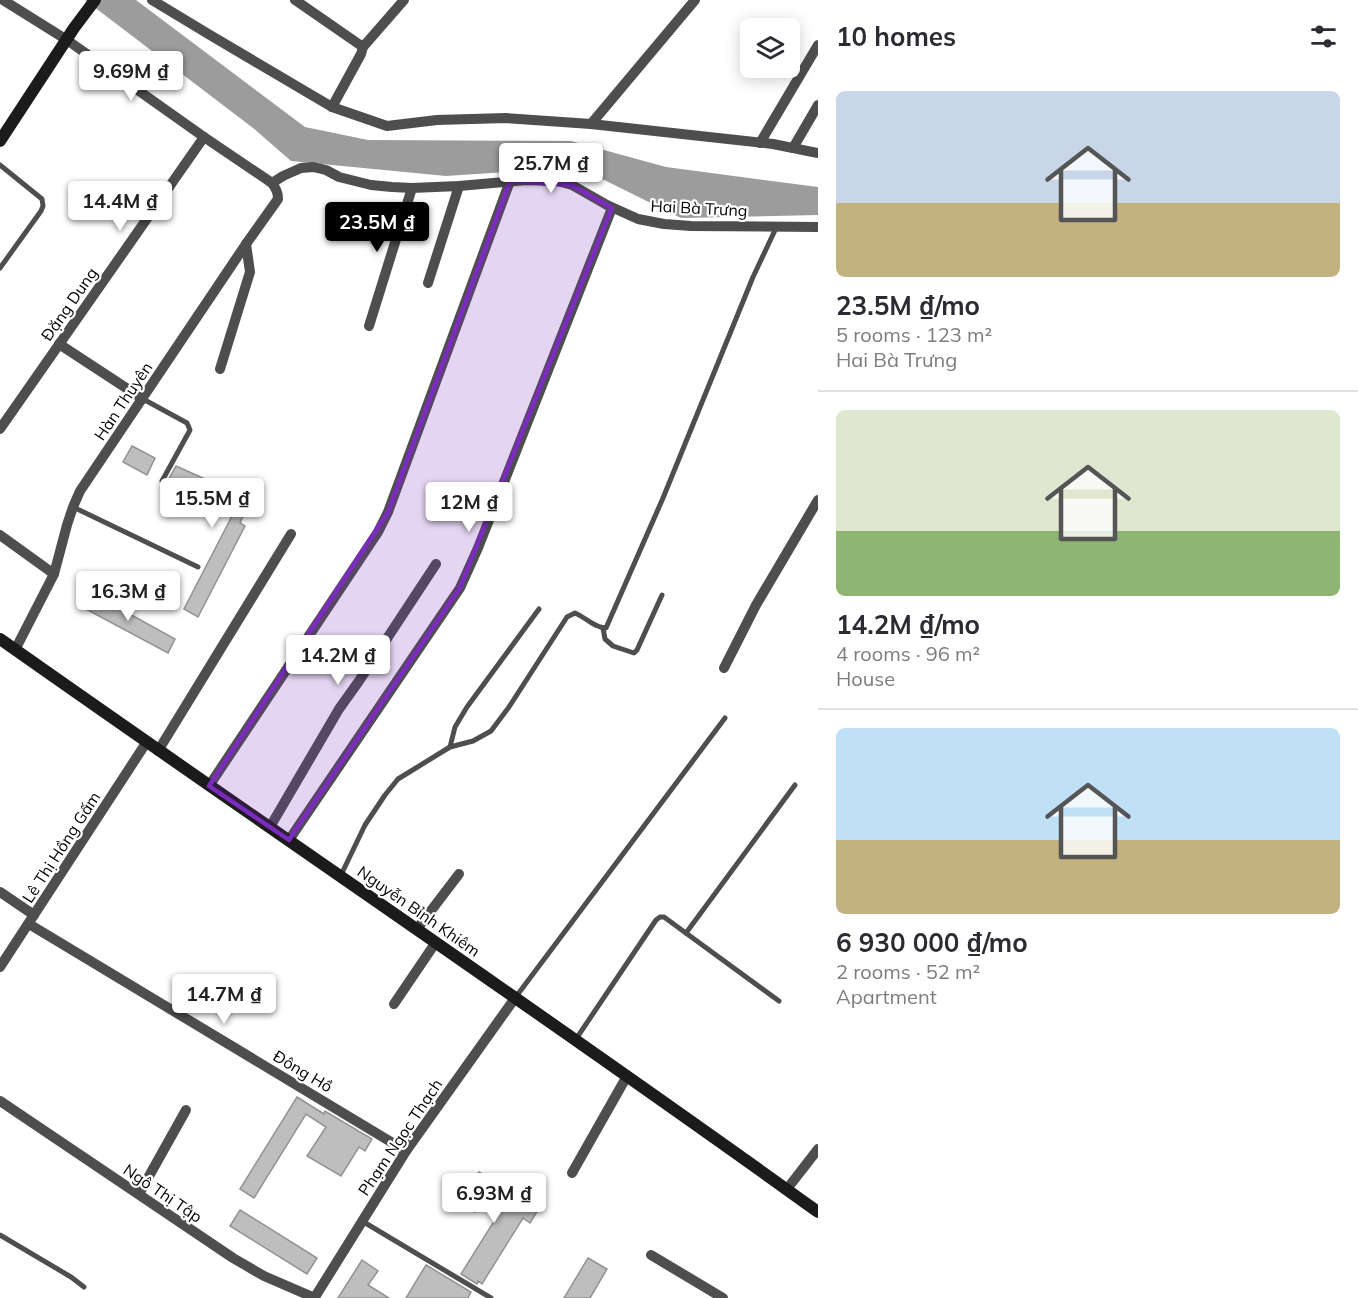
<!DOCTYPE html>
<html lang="en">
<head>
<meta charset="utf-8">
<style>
	:root { --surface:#fff; --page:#f2f2f3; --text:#2b2b33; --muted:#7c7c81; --line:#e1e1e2; --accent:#000 }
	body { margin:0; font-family:Mulish,sans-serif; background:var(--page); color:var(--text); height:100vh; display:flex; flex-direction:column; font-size:22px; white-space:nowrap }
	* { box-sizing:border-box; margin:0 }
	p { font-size:20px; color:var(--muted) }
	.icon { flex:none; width:33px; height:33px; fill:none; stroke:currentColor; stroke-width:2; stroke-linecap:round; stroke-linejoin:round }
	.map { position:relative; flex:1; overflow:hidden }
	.drawer { display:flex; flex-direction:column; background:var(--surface); width:540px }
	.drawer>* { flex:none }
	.buttons { position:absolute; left:740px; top:18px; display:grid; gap:12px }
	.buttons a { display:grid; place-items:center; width:60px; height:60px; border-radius:9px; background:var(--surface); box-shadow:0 3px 15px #0003; font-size:30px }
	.price { position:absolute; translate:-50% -51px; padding:0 14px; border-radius:6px; background:#fff; color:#222; font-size:20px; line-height:39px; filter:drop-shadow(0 2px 3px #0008) }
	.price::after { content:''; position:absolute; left:50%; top:36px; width:18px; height:14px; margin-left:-9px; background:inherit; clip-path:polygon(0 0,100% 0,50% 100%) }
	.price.current { background:var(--accent); color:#fff }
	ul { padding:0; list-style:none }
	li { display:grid; align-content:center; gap:12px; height:318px; padding:0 18px }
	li+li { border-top:2px solid var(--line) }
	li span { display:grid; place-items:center; height:186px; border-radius:9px; color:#555 }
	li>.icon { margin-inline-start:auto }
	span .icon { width:108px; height:108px; fill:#fffc; stroke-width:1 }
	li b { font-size:26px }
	h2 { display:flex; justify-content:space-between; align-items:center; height:72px; padding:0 18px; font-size:26px }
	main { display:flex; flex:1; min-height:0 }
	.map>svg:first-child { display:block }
</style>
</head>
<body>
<main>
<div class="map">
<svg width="818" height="1298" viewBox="0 0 818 1298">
	<rect width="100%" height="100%" fill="#fff"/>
	<path fill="#9c9c9c" d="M85 0H136L305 127 368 140 571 141 666 167 818 187V215L681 218 578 167 446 176 291 161 253 128Z"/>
	<g fill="#bebebe" stroke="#929292" stroke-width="1.5">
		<path d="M132 446 155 458 147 475 123 462Z"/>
		<path d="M176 466 243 496 244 495 251 498 240 523 245 526 198 617 184 609 233 514 166 484Z"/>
		<path d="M90 592 175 639 168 653 82 607Z"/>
		<path d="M297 1097 324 1114 325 1111 372 1139 365 1151 359 1147 341 1176 307 1156 326 1127 306 1114 254 1198 240 1189Z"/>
		<path d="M479 1172 538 1210 530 1223 523 1218 482 1284 478 1281 477 1284 461 1274 503 1207 485 1197 475 1212 459 1202Z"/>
		<path d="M240 1210 317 1258 307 1274 230 1226Z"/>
		<path d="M588 1258 607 1269 590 1298H564Z"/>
		<path d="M362 1260 378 1271 368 1285 389 1298H338Z"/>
		<path d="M426 1265 471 1292 468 1298H406Z"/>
	</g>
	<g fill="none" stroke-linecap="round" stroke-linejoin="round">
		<g stroke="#4e4e4e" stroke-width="5">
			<path d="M0 165 42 199 43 206 41 211 0 268"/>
			<path d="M143 399 187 423 190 430 162 481"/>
			<path d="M73 507 198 567"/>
			<path d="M603 628 605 639 613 646 634 653 637 650 662 595"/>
			<path d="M450 747 455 727 467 707 539 609"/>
			<path d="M341 875 365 825 385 795 398 779 450 747 473 741 491 731 509 707 567 617 575 613C585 617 595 628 606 628L663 498 753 277 777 226"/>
			<path d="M686 933 795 785"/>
			<path d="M515 998 725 718"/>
			<path d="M576 1039 656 920 660 917H664L779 1001"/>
			<path d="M362 1221 491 1298"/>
			<path d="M0 1235 71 1277 84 1287"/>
		</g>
		<g stroke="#4e4e4e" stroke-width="10">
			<path d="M3 0 67 40 204 137 272 183C276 189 278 192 278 199L246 244 80 491 73 507 67 525 54 574 15 650"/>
			<path d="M152 0 210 35 332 107 387 126 437 120 506 118 591 124 773 144 818 153"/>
			<path d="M295 0 363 47"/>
			<path d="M332 107 361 54 363 47 404 0"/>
			<path d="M591 124 695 0"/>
			<path d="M760 143 818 45"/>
			<path d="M793 148 818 105"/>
			<path d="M272 183 283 176 301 168 313 167 326 170 339 177 371 185 392 187 412 188 459 186 526 180 558 181 572 185 607 205 638 219 664 224 691 226 818 227"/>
			<path d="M428 283 459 186"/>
			<path d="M369 326 412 188"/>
			<path d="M59 344 143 399"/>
			<path d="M220 369 250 272 246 244"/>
			<path d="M0 429 204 137"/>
			<path d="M0 535 54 574"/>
			<path d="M724 668 756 605 818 500"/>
			<path d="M158 751 291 534"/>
			<path d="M209 786 378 532 388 512 510 181"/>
			<path d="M270 827 339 709 359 681 436 564"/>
			<path d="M289 840 460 588 478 548 612 208"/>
			<path d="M0 892 34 915"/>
			<path d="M29 924 406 1151"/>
			<path d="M417 929 459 874"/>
			<path d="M0 967 146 743"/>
			<path d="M394 1004 436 942"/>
			<path d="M0 1101 233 1258 264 1276 315 1298"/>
			<path d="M572 1173 627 1076"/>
			<path d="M787 1189 818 1149"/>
			<path d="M139 1194 186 1110"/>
			<path d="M651 1255 723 1298"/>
			<path d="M315 1297 406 1151 515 998"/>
		</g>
		<g stroke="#1b1b1b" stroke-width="12">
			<path d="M0 141 74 28 95 0"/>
			<path d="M0 639C272 831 548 1017 818 1212"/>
		</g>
	</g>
	<path fill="#7b2cbf" fill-opacity="0.2" stroke="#7b2cbf" stroke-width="4.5" stroke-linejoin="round" d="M510 181 572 185 612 208 460 588 289 840 209 786 388 512Z"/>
	<g text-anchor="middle" stroke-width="4.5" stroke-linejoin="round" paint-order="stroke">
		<g font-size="16" fill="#000" stroke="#fff">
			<text transform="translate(699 208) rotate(3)" y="6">Hai Bà Trưng</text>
			<text transform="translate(69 304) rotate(-55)" y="6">Đặng Dung</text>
			<text transform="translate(123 401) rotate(-56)" y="6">Hàn Thuyên</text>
			<text transform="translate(61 847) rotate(-57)" y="6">Lê Thị Hồng Gấm</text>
			<text transform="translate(419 911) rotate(35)" y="6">Nguyễn Bỉnh Khiêm</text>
			<text transform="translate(303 1071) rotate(31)" y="6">Đông Hồ</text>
			<text transform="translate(400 1137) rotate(-56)" y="6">Phạm Ngọc Thạch</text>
			<text transform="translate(163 1193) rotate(34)" y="6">Ngô Thị Tập</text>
		</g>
	</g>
</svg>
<div class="buttons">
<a><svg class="icon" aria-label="layers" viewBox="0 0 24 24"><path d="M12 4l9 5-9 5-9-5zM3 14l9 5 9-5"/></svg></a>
</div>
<b class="price" style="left:131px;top:102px">9.69M ₫</b>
<b class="price" style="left:551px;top:194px">25.7M ₫</b>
<b class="price" style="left:120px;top:232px">14.4M ₫</b>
<b class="price current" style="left:377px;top:253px">23.5M ₫</b>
<b class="price" style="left:212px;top:529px">15.5M ₫</b>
<b class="price" style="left:469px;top:533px">12M ₫</b>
<b class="price" style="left:128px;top:622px">16.3M ₫</b>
<b class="price" style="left:338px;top:686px">14.2M ₫</b>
<b class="price" style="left:224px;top:1025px">14.7M ₫</b>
<b class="price" style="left:494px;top:1224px">6.93M ₫</b>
</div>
<section class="drawer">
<h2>10 homes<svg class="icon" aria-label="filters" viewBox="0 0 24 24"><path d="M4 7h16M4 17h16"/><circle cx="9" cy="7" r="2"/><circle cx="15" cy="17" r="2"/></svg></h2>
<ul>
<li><span style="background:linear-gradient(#c9d6e8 60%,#c2b280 0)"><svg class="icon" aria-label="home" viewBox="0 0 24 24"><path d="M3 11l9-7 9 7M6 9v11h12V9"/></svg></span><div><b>23.5M ₫/mo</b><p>5 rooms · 123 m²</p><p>Hai Bà Trưng</p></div></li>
<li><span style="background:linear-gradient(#dfe7d0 65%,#8fb573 0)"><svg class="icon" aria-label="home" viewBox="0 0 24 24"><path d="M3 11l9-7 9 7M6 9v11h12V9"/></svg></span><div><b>14.2M ₫/mo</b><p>4 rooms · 96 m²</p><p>House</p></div></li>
<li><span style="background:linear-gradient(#bfe0f5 60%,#c2b280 0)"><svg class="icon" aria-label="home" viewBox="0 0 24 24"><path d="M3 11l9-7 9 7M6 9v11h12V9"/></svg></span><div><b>6 930 000 ₫/mo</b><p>2 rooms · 52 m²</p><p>Apartment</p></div></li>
</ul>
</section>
</main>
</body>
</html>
